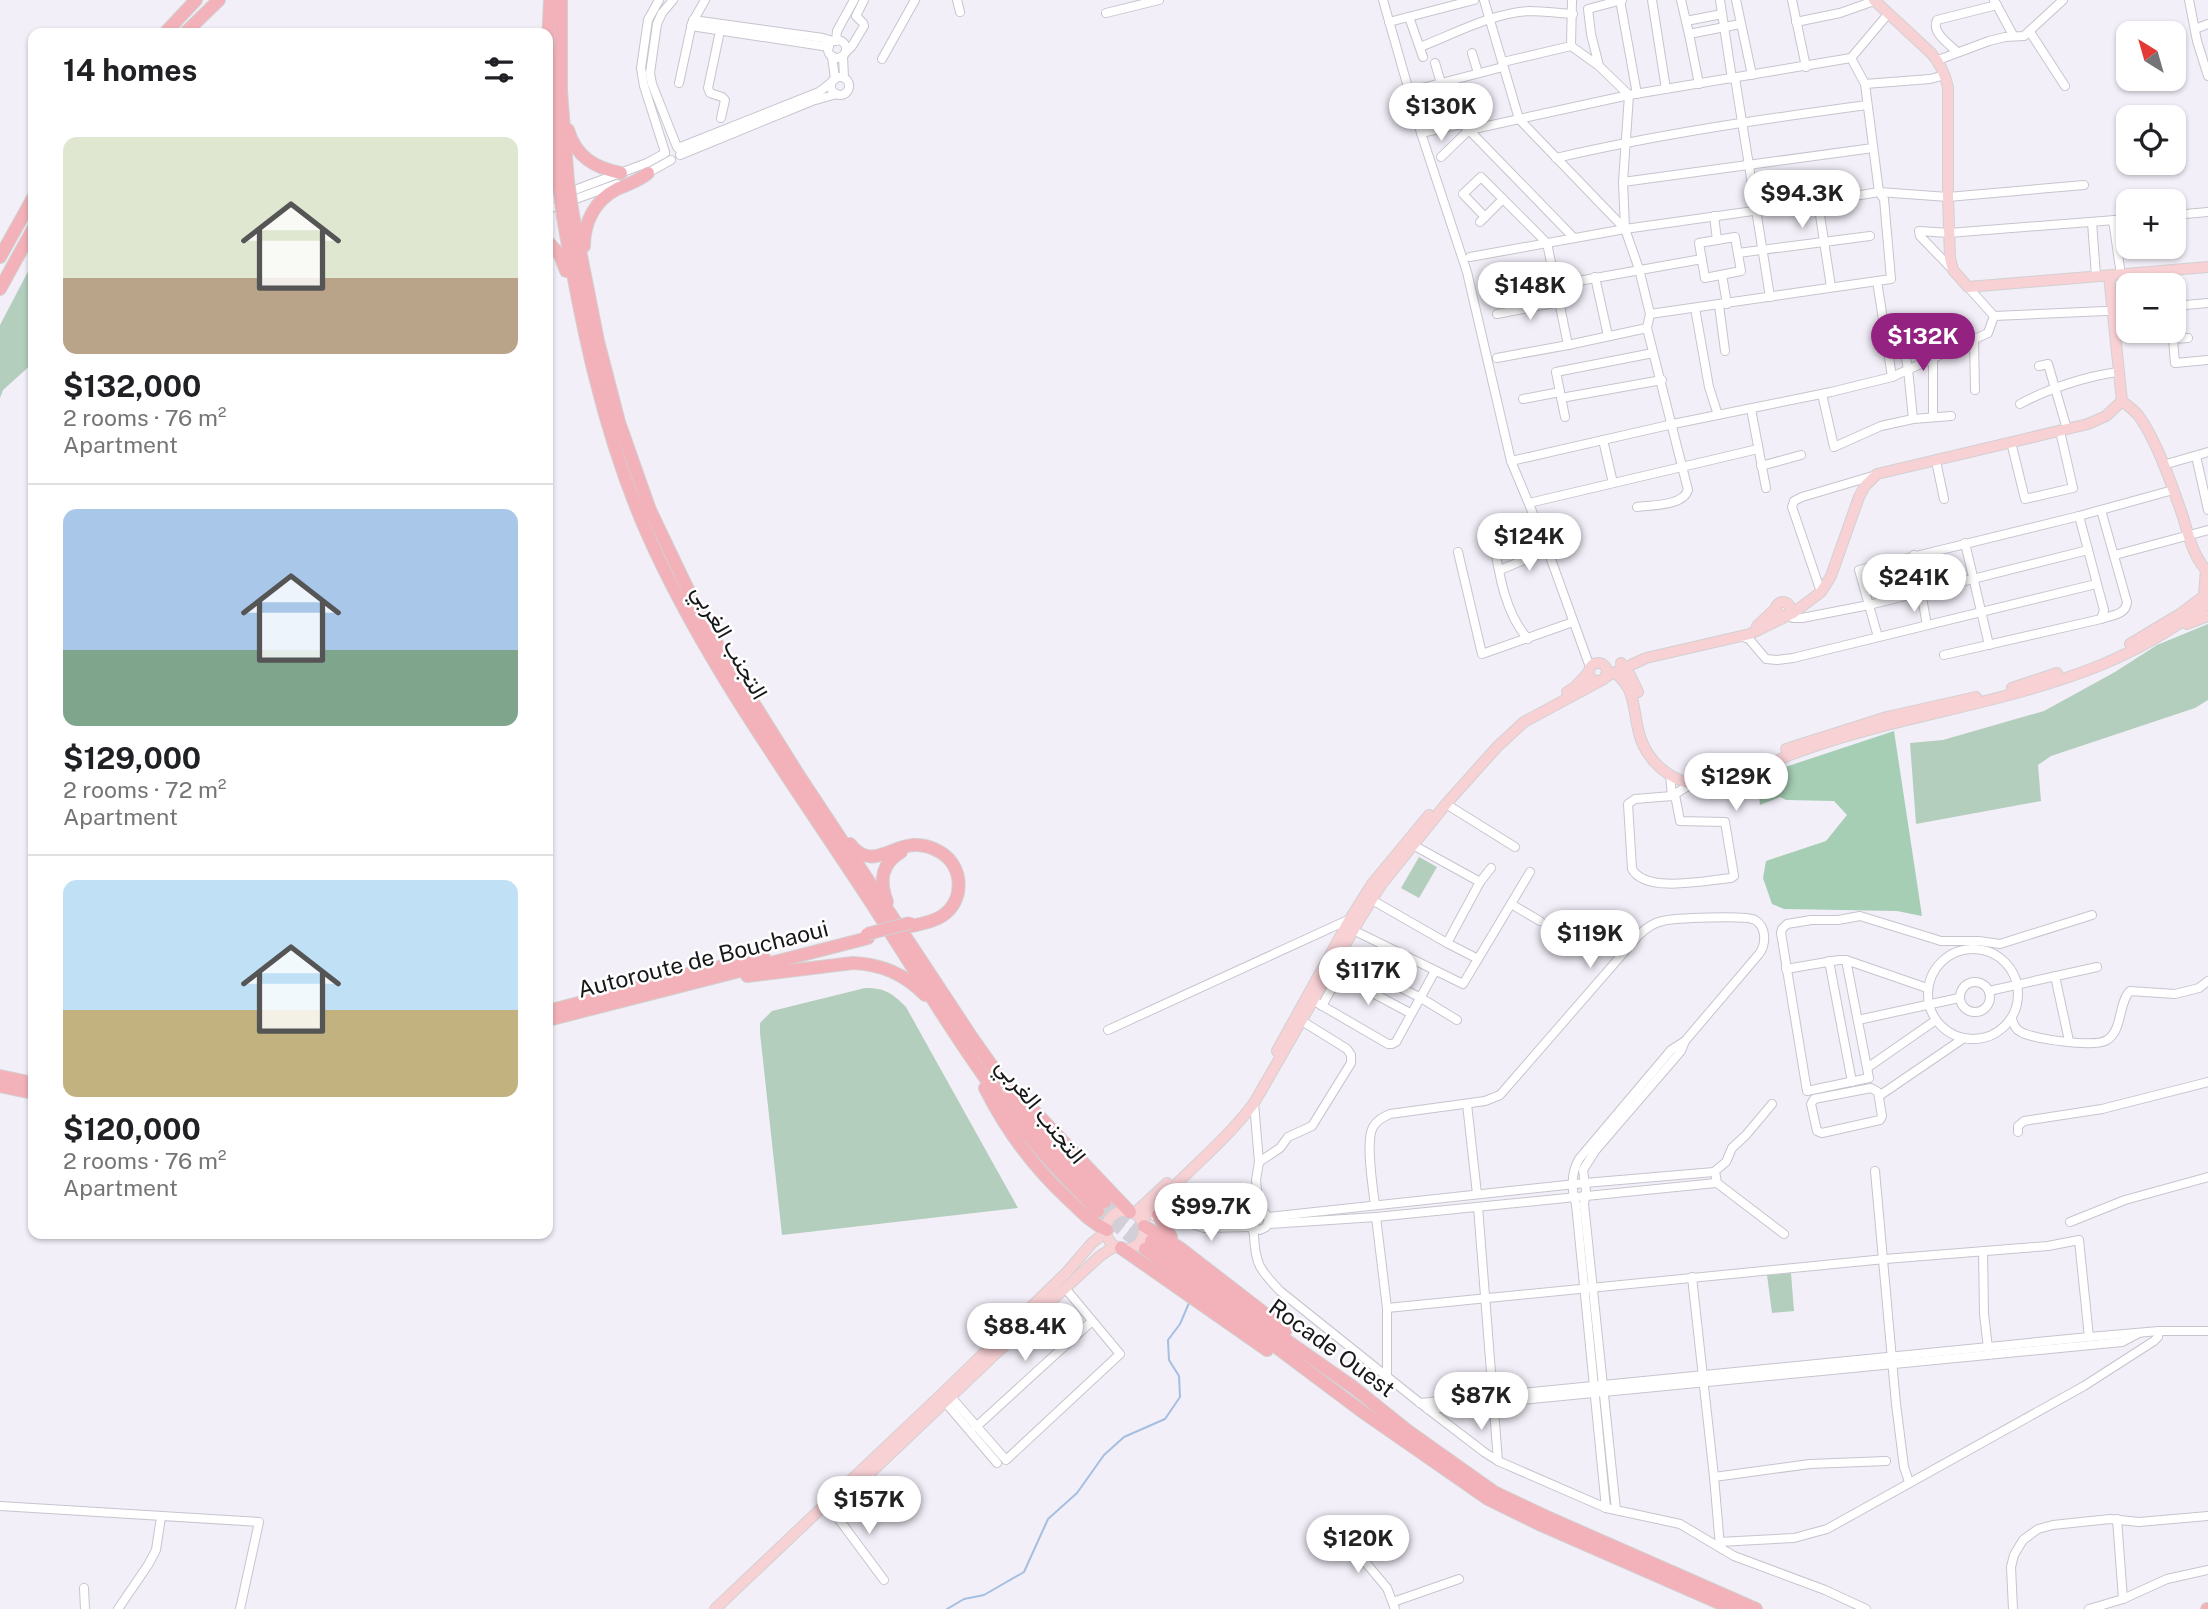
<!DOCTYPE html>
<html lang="en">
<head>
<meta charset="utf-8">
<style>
	:root { --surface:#fff; --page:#f2f2f2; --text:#202124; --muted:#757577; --line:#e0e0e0; --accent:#932281 }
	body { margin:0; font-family:"Public Sans",Vazirmatn,sans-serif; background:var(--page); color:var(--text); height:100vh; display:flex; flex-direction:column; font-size:26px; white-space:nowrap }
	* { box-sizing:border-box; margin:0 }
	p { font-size:23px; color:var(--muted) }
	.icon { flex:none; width:38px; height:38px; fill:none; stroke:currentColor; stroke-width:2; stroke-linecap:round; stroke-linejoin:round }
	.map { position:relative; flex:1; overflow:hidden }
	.side { position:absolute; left:28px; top:28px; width:525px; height:1211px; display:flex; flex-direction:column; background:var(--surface); border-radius:14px; box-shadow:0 2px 5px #0004 }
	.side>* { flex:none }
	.needle { width:46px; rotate:323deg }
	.fabs { position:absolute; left:2116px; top:21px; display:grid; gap:14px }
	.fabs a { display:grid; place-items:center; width:70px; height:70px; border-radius:14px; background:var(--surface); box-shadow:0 2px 5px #0004; font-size:35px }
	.price { position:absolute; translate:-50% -60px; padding:0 16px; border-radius:24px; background:#fff; color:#222; font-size:23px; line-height:46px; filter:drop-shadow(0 2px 4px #0008) }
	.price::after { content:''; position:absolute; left:50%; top:42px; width:21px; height:16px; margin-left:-10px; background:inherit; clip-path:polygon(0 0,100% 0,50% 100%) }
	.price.on { background:var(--accent); color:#fff }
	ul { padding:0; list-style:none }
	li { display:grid; align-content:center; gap:14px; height:371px; padding:0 35px }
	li+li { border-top:2px solid var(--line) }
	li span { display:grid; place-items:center; height:217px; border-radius:14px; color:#555 }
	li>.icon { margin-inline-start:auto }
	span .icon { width:126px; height:126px; fill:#fffc; stroke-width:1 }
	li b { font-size:30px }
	h2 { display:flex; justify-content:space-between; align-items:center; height:84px; padding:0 35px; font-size:30px }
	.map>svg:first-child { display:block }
</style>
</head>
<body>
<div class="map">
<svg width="2208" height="1609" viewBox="0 0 2208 1609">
	<rect width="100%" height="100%" fill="#f3eff9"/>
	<g fill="#b3cebd">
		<path d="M33 262V363L3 390 0 398V325Z"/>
		<path d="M2208 624V700L2195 708 2051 756 2038 765 2041 801 1916 824 1910 743 1943 740 2044 711 2115 672 2157 645Z"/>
		<path d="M1419 857 1437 867 1419 898 1401 888Z"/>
		<path d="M865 988C885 988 892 993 906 1007L1018 1208 782 1235 760 1033V1023L772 1011Z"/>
		<path d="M1791 1273 1794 1311 1772 1313 1767 1275Z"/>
	</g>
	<path fill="#a5ceb4" d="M1894 731 1922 916 1897 911 1784 909 1772 904 1763 878 1766 861 1826 841 1847 815 1834 801 1786 800 1780 797 1760 805 1758 785 1761 775Z"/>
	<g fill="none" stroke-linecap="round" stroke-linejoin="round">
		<path stroke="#a4bfe0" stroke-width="2" d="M947 1609 964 1599 984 1595 1024 1572 1048 1519 1077 1493 1104 1455 1124 1437 1165 1419 1180 1397 1179 1376 1169 1360 1168 1340 1180 1324 1189 1303"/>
		<g stroke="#d2cfd8" stroke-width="12" stroke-dasharray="12 6" stroke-linecap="butt">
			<path d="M1105 1202 1151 1241"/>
			<path d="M1098 1211 1145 1249"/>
		</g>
		<defs>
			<g id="minor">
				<path d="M659 0 648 20 641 68 644 86 665 152"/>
				<path d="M673 0 662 13 657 24 650 73 652 84 677 147"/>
				<path d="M957 0 960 12"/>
				<path d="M1383 0 1421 133 1467 272 1511 461 1544 540 1590 667"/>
				<path d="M1484 0 1519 119 1625 229 1639 269 1650 314"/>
				<path d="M1620 0 1637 94"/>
				<path d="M1652 0 1666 89"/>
				<path d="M1681 0 1689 34"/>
				<path d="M1720 0 1732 79"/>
				<path d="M1736 0 1752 75"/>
				<path d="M1792 0 1806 67"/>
				<path d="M1994 0 2013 35"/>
				<path d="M2189 0 2197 41 2208 76"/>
				<path d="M1106 13 1159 0"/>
				<path d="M1409 17 1423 57"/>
				<path d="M693 20 823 38 833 41"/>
				<path d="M1686 21 1722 14"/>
				<path d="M1389 22 1474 0"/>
				<path d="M1796 22 1840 13 1874 1"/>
				<path d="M691 26 829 47"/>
				<path d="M2195 29 2208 24"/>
				<path d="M720 31 708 88 710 93 722 97 725 100 721 118"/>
				<path d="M2030 32 2065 86"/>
				<circle cx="837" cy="49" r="9"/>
				<path d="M836 41 837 31 854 0"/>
				<path d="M1571 46 1572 0"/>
				<path d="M1420 47C1454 34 1492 13 1529 11 1543 11 1558 13 1573 14"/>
				<path d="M1957 52C1948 43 1931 32 1937 20L1997 5"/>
				<path d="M845 53 852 46 864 26 863 23 856 16 864 0"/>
				<path d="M1472 53 1478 73"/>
				<path d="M832 56 835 79"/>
				<path d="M843 56 844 78"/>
				<path d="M1851 58 1888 14"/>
				<path d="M882 59 915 0"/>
				<path d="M1938 60 1989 41 2005 37 2024 36 2063 0"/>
				<path d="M1503 62 1571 46 1599 66 1629 95 1623 182 1625 229"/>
				<path d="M1435 63 1441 83"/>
				<path d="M1599 66 1591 34 1588 9 1622 0"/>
				<circle cx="840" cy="86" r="9"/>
				<path d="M1735 78 1770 297"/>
				<path d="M679 83 692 23 705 0"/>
				<path d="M1699 84 1689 34 1740 24"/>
				<path d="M1865 84 1930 79 1945 75"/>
				<path d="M1422 88 1503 67"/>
				<path d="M1421 133 1462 124 1469 130 1629 95 1851 58 1865 84 1879 192 1884 199 1891 279 1650 314 1647 328 1688 490C1683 506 1652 505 1637 507"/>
				<path d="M678 148 819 92 832 82"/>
				<path d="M680 155 812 101 837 94"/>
				<path d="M1441 157 1469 130 1574 238"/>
				<path d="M1556 158C1659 134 1763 119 1867 105"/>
				<path d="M646 174 671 160"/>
				<path d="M1623 182 1873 148"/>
				<path d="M548 200 647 163 665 153"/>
				<path d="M1818 202 1831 287"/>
				<path d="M548 209 617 184"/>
				<path d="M2174 215 2208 212"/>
				<path d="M1714 216 1717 240"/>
				<path d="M1485 217 1463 194 1481 177 1547 243 1568 345"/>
				<path d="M2113 220 2121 275"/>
				<path d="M1480 222 1503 199"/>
				<path d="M2092 222 2096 276"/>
				<path d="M1735 237 1741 271 1705 278 1699 243Z"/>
				<path d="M1738 253 1870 236"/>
				<path d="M1470 257 1625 229 1818 202 1879 192 1948 197 2084 185"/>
				<path d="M1951 268 1920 236 1919 231 1949 233 2128 219"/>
				<path d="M1509 275 1515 310"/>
				<path d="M1722 275 1727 304"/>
				<path d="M1595 277 1608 336"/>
				<path d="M1877 281 1892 377"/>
				<path d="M1556 285 1702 259"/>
				<path d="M1968 287 1994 316 2128 310"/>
				<path d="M1719 305 1725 351"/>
				<path d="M2174 306 2208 303"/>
				<path d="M1695 308 1709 387 1718 415"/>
				<path d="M1497 314 1559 302"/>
				<path d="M1901 331 1908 369 1913 419"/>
				<path d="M2188 338 2173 339 2175 363 2208 360"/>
				<path d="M1974 341 1975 390"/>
				<path d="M1497 358 1568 345 1647 328"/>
				<path d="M1933 358V417"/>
				<path d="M2039 366 2048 364 2067 429"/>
				<path d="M1822 394 1834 447 1881 426 1913 419 1951 416"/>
				<path d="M1561 398 1662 380"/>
				<path d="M1523 399 1560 392"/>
				<path d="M2020 404C2047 389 2087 376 2118 372"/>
				<path d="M1751 409 1766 488"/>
				<path d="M1565 417 1556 372 1653 353"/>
				<path d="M1603 440 1613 483"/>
				<path d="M2011 442 2025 499 2073 488 2060 431"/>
				<path d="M2196 456 2208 510"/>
				<path d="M1511 461 1673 424 1831 392 1892 377 1988 333 1994 316"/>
				<path d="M1936 461 1944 499"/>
				<path d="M2163 465 2208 452"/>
				<path d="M1761 466 1801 455"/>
				<path d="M1529 503 1758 449"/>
				<path d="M2101 510 2127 602C2126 615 2112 615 2101 619"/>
				<path d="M1491 527C1498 564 1502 610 1528 639"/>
				<path d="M1965 543 1989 645"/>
				<path d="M1458 552 1482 654 1573 622"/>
				<path d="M1914 555 1927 625"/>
				<path d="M2115 555 2208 530"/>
				<path d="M1500 570 1548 550"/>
				<path d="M1821 592 1792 507 1794 501 1802 497 1876 475"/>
				<path d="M1787 615 1793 618H1802L1869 605 2088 550"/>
				<path d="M1740 636 1749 639 1766 659 1777 660 1793 658 2096 584"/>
				<path d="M1878 637 1859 570 2079 516 2173 490"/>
				<path d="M1944 655 2101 619 2104 610 2079 516"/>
				<path d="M1670 775 1672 796 1691 784"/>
				<path d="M1672 796 1635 799 1628 804 1632 869C1646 894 1707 880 1731 878L1734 876 1725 822 1680 821 1675 795"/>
				<path d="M1446 804 1515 847"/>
				<path d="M1480 882 1491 868"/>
				<path d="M1372 900 1447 943 1480 882 1413 845"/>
				<path d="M1511 904 1540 921"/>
				<path d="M1353 930 1463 984 1530 872"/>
				<path d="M1447 943 1478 959"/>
				<circle cx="1973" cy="994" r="45"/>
				<path d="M1339 956 1421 998 1457 1020"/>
				<path d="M1846 960 1869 1078 1807 1091 1781 933 1782 929 1787 924 1811 920H1838L1860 916 1941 941H1979L2000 944 2092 915"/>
				<path d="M1829 961 1852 1082"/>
				<path d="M1786 969 1839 960H1846L1927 988"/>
				<path d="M1339 975 1410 1013"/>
				<path d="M2055 976 2069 1041"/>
				<circle cx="1975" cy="997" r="15"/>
				<path d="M1989 991 2097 967"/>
				<path d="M1314 1001 1388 1044H1392L1396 1042 1435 971"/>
				<path d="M1322 1006 1347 960"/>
				<path d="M2012 1019C2014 1025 2015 1029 2021 1032 2033 1039 2095 1048 2107 1040 2123 1030 2118 1003 2130 991L2175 994 2199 988 2208 981"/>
				<path d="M1858 1020 1959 998"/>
				<path d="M1108 1030 1350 919"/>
				<path d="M1867 1068 1936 1020"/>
				<path d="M1871 1088 1878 1092 1882 1116 1880 1120 1822 1133 1817 1131 1811 1104 1814 1099Z"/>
				<path d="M1879 1096 1964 1038"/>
				<path d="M1254 1103 1259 1162"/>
				<path d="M1467 1104 1477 1194"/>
				<path d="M1772 1104 1746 1135 1732 1148 1726 1162 1715 1171 1717 1183 1784 1234"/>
				<path d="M2018 1132V1126L2024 1121 2102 1109 2208 1082"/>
				<path d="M1875 1171 1896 1404 1904 1467 1909 1482"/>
				<path d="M1375 1205C1373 1188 1365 1141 1373 1127 1377 1120 1383 1117 1390 1114L1485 1101 1500 1095 1639 935C1646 928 1653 923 1662 921 1674 918 1746 915 1755 920 1767 927 1766 945 1759 954L1685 1041 1681 1051 1595 1151 1583 1170 1586 1191 1584 1204 1616 1510"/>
				<path d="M1478 1207 1498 1461"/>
				<path d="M1259 1211 1256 1180 1259 1162 1280 1148 1288 1137 1312 1126 1351 1063V1055L1347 1049 1302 1021"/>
				<path d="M1154 1216 1167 1214 1203 1222 1250 1218"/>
				<path d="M1268 1217 1585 1183 1714 1172"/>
				<path d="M1376 1217 1387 1308V1376"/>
				<path d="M2070 1222 2125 1200 2208 1177"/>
				<path d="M1189 1223 1204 1228 1252 1227"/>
				<path d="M1268 1224 1376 1217 1716 1183"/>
				<path d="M1253 1228 1260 1230 1266 1227 1269 1220 1266 1214 1259 1211 1250 1218C1250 1225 1253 1228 1254 1235 1255 1264 1260 1270 1280 1291L1420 1403 1484 1452 1498 1461 1606 1508 1680 1524 1734 1556 1825 1590 1866 1609"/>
				<path d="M1983 1251 1984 1314 1988 1348"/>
				<path d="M1692 1277 1714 1477 1720 1546"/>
				<path d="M1387 1308 1885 1259 2048 1246 2079 1240 2089 1337"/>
				<path d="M951 1397 1006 1460 1120 1354 1065 1288"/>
				<path d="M945 1402 997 1463"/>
				<path d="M1420 1403 2089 1337 2159 1331H2208"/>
				<path d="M1428 1409 2122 1342 2139 1333"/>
				<path d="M976 1427 1092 1321"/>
				<path d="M1714 1477 1810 1464 1886 1461"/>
				<path d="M0 1506 259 1522 240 1609"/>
				<path d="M1606 1508 1576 1204C1571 1188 1571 1173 1579 1159L1671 1050 1685 1041"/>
				<path d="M832 1510 884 1580"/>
				<path d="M2117 1519 2123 1599"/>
				<path d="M1354 1531 1361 1557 1387 1588 1395 1609"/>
				<path d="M1719 1542 1794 1538 1827 1529 2084 1386 2154 1341 2158 1337 2159 1331"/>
				<path d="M84 1588 85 1609"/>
				<path d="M1393 1602 1459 1579"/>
				<path d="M118 1609 148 1565 156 1550 161 1517"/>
				<path d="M2013 1609 2011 1567 2014 1555 2023 1540 2038 1529 2053 1525 2110 1519 2139 1522 2208 1516"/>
				<path d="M2089 1609 2123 1599 2167 1579 2208 1570"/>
			</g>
			<g id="major">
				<path d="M1874 0 1931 53C1940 63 1945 74 1948 87V197L1950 258 1953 270 1968 287 2208 267"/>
				<path d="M2109 276 2122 401"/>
				<path d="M2122 401C2127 405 2134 410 2138 415 2156 439 2172 485 2182 514 2189 535 2192 556 2208 572"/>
				<path d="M2204 595 2206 570 2208 574"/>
				<circle cx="1783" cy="609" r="7"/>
				<path d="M2187 624 2208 616"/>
				<path d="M1757 626 1776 608"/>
				<path d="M2130 644 2180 614 2204 596"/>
				<circle cx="1598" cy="672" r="9"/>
				<path d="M1621 663 1630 675 1638 692"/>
				<path d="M1615 673C1635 688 1633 707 1638 729 1643 754 1661 774 1685 782 1721 795 1758 767 1790 755 1891 716 2000 706 2101 665 2139 649 2174 629 2207 604"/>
				<path d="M1605 677 1646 658 1750 634 1793 613 1821 592 1825 586 1831 576 1859 497 1865 486 1877 474 2088 424 2106 416 2122 401"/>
				<path d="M2012 688 2057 673"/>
				<path d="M1567 692 1575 687 1588 673"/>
				<path d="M1786 749 1887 717 1976 697"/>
				<path d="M1690 776C1715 781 1736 770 1758 761"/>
				<path d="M1277 1051 1350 919 1372 884 1429 815"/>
				<circle cx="1125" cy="1230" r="19"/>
				<path d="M1135 1213 1167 1183"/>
				<path d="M1142 1221C1176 1179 1221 1147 1254 1103L1361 917 1381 885 1446 804 1497 747 1524 722 1600 681"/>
				<path d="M843 1499 1047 1305 1100 1256 1115 1246"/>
				<path d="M715 1609 945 1391 1067 1272 1092 1243 1107 1231"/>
			</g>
			<g id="highway">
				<path d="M550 0 548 43 559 184"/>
				<path d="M561 0V91L568 182"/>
				<path d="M165 33 196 0"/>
				<path d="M185 33 219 0"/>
				<path d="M568 130C576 157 595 168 621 173"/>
				<path d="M573 215 598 341 619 422 650 510 694 602 721 651 798 774 973 1039 1033 1124 1054 1150 1105 1202"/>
				<path d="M563 217C581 324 603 433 647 533 705 664 792 781 870 901 922 981 971 1065 1031 1139 1052 1165 1075 1187 1098 1211"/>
				<path d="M548 242 560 255 566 271"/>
				<path d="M584 246C584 222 595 200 617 189 628 184 639 181 648 173"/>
				<path d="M0 257 33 198"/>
				<path d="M0 289 33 229"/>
				<path d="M850 844C878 879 899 827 940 852 964 866 965 901 942 916 933 922 921 924 911 926"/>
				<path d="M887 902C879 881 881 864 901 852"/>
				<path d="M747 976 853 963C882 964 905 974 925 995"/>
				<path d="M548 1011 692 973 764 957"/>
				<path d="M548 1020 868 938"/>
				<path d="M0 1076 33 1083"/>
				<path d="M0 1086 33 1093"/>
				<path d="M985 1088C1007 1132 1033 1167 1069 1200 1081 1211 1091 1223 1107 1230"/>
				<path d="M1022 1098 1130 1212"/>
				<path d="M1158 1215 1171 1237"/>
				<path d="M1144 1226 1180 1248 1286 1330"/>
				<path d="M1151 1241 1246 1312 1353 1387 1408 1431 1494 1492 1549 1518 1756 1609"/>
				<path d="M1121 1248 1267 1350"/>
				<path d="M1145 1249 1360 1410 1488 1499 1539 1524 1733 1609"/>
				<path d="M2207 1609H2208"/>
			</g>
		</defs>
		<use href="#minor" stroke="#c8c4ce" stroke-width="10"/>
		<use href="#major" stroke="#d1d1d1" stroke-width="12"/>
		<use href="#highway" stroke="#d1d1d1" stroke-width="14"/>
		<use href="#minor" stroke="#fff" stroke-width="8"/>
		<use href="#major" stroke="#f8d1d5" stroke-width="10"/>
		<use href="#highway" stroke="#f3b2b9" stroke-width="12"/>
		<defs>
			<g id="highway-bridge">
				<path d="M568 182 573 215"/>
				<path d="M559 184 563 217"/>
				<path d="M867 934 910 923"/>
			</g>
		</defs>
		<use href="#highway-bridge" stroke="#d1d1d1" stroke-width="14" stroke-linecap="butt"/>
		<use href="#highway-bridge" stroke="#f3b2b9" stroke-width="12"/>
	</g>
	<g text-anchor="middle" stroke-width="5" stroke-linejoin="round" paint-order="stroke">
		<g font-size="23" fill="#18171a" stroke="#fff">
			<text transform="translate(730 642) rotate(60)" y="8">التجنب الغربي</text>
			<text transform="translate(703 959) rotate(-14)" y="8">Autoroute de Bouchaoui</text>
			<text transform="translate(1041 1111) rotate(51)" y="8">التجنب الغربي</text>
			<text transform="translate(1332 1348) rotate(36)" y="8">Rocade Ouest</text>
		</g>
	</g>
</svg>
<div class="fabs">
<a><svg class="needle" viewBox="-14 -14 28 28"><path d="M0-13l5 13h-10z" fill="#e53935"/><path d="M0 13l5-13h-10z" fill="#757577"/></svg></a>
<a><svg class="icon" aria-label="locate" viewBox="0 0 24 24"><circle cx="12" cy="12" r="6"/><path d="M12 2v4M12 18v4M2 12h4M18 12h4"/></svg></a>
<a>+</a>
<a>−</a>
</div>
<b class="price" style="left:1441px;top:143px">$130K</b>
<b class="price" style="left:1802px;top:230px">$94.3K</b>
<b class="price" style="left:1530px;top:322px">$148K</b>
<b class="price on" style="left:1923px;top:373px">$132K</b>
<b class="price" style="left:1529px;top:573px">$124K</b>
<b class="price" style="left:1914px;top:614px">$241K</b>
<b class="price" style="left:1736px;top:813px">$129K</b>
<b class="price" style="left:1590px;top:970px">$119K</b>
<b class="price" style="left:1368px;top:1007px">$117K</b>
<b class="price" style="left:1211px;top:1243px">$99.7K</b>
<b class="price" style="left:1025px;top:1363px">$88.4K</b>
<b class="price" style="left:1481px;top:1432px">$87K</b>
<b class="price" style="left:869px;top:1536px">$157K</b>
<b class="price" style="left:1358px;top:1575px">$120K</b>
<section class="side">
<h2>14 homes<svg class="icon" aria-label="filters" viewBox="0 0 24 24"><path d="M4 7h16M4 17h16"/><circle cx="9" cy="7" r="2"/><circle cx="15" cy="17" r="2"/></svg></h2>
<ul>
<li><span style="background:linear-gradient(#dfe7d0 65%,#b9a48a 0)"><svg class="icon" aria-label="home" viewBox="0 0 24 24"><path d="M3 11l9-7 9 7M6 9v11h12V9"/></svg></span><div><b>$132,000</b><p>2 rooms · 76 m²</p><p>Apartment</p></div></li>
<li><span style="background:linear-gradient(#a9c7e8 65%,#7fa58c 0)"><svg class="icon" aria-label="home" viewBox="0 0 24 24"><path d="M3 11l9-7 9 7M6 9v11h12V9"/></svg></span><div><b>$129,000</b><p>2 rooms · 72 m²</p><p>Apartment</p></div></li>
<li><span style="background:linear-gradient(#bfe0f5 60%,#c2b280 0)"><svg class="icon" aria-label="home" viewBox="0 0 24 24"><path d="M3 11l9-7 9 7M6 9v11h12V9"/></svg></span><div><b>$120,000</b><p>2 rooms · 76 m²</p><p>Apartment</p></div></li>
</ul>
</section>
</div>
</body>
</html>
